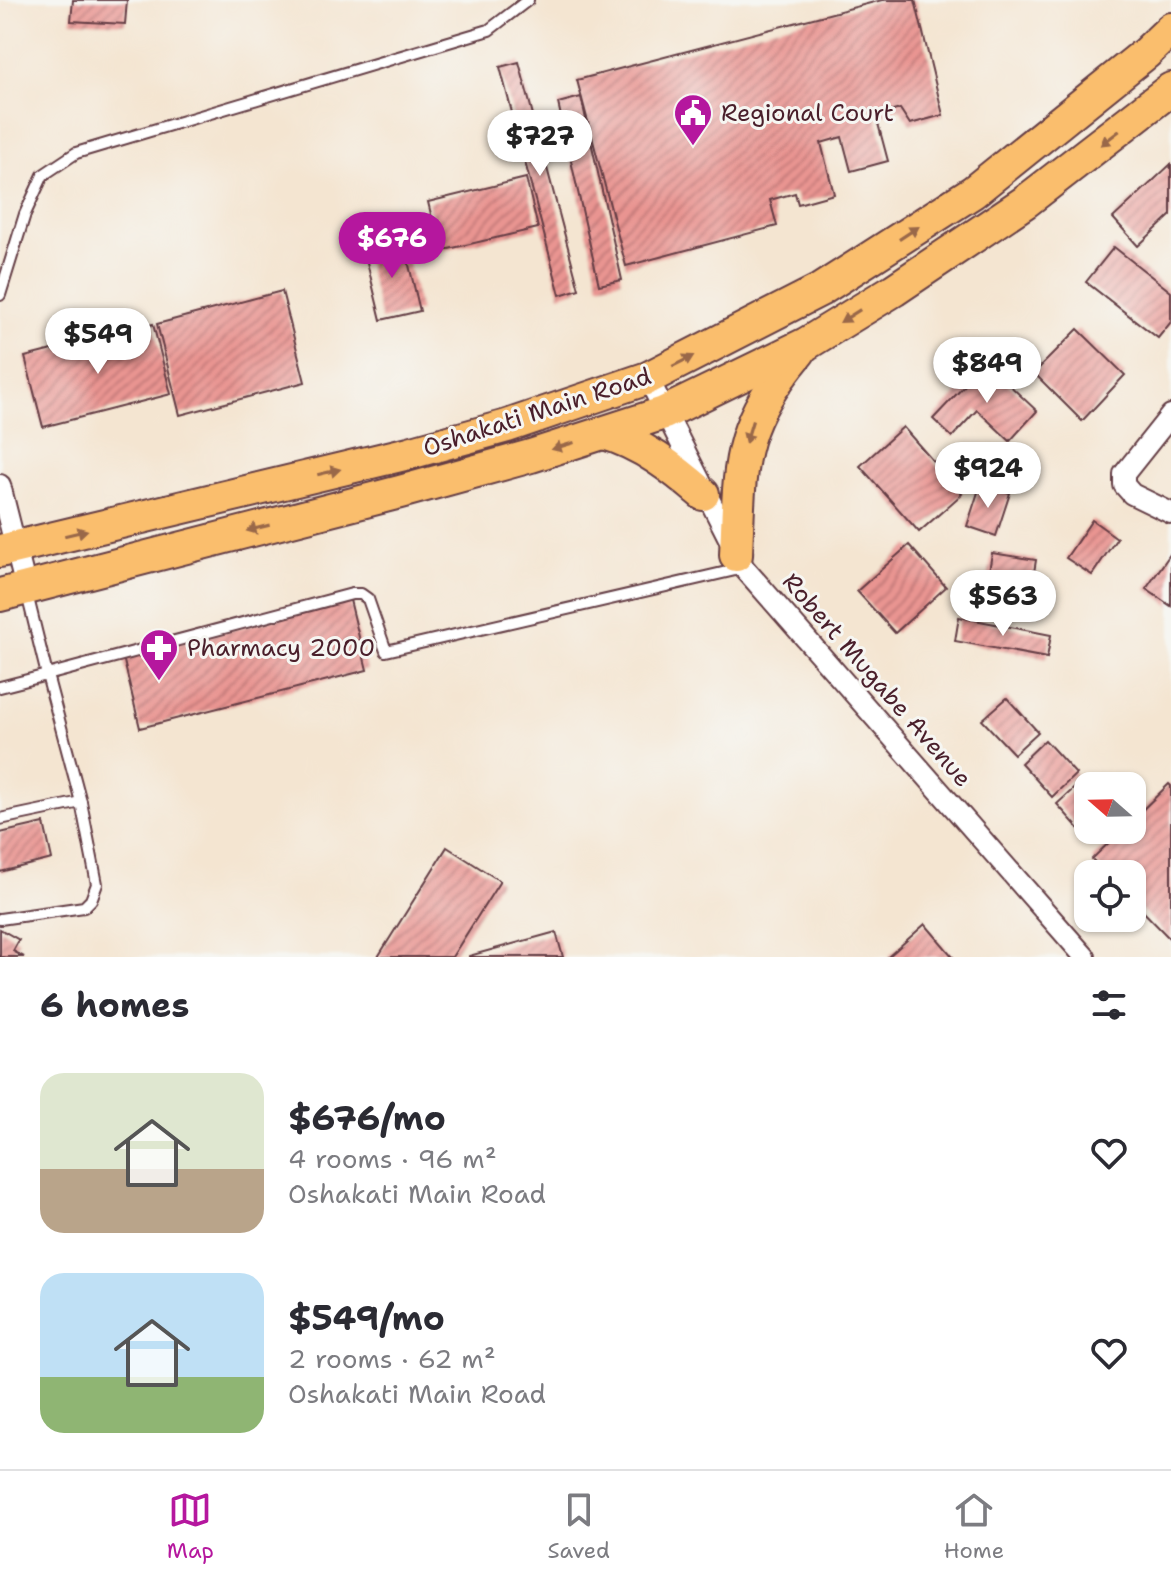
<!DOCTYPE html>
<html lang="en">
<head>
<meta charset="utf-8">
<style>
	:root { --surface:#fff; --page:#f7f7f7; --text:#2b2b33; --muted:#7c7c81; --line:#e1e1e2; --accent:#b5179e }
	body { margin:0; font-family:"Shantell Sans",sans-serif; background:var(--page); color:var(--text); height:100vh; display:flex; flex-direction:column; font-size:30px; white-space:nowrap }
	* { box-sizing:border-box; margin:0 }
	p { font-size:26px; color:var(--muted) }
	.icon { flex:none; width:44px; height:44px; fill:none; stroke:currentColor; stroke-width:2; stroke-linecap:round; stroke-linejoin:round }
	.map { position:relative; height:957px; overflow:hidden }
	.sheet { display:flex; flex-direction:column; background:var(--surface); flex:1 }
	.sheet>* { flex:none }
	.needle { width:52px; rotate:290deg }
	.buttons { position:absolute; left:1074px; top:772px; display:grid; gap:16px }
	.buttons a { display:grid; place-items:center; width:72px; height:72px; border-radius:16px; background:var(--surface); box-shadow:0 2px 6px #0004; font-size:40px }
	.price { position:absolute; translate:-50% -68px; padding:0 18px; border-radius:28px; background:#fff; color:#222; font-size:26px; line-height:52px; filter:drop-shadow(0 2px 4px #0008) }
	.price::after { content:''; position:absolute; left:50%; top:48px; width:24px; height:18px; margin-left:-12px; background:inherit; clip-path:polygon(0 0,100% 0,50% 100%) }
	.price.active { background:var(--accent); color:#fff }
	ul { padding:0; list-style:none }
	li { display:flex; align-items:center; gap:24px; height:200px; padding:0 40px }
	li span { display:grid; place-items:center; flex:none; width:224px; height:160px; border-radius:24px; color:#555 }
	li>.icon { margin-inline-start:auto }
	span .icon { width:96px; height:96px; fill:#fffc; stroke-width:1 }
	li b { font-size:34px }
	h2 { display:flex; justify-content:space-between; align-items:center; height:96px; padding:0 40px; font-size:34px }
	.tab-bar { display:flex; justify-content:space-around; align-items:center; height:112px; border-top:2px solid var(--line); background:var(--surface); font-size:22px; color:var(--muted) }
	.tab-bar a { display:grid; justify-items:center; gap:4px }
	.tab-bar .active { color:var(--accent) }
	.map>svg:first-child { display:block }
</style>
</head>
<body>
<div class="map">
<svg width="1171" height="957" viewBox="0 0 1171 957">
	<defs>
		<pattern id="building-hatch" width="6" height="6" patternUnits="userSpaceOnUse" patternTransform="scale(2)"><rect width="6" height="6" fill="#e99491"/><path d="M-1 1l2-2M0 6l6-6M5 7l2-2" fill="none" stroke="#bf7877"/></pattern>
	</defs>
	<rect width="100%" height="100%" fill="#f6f6f2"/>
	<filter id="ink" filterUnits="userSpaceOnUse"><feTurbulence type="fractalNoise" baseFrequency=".0125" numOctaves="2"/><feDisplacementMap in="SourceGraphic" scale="16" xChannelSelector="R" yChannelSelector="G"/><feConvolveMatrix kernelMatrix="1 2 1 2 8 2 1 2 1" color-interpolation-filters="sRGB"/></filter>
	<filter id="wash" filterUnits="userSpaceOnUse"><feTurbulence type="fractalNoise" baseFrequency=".006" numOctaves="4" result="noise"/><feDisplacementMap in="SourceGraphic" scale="32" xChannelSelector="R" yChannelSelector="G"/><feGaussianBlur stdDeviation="1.8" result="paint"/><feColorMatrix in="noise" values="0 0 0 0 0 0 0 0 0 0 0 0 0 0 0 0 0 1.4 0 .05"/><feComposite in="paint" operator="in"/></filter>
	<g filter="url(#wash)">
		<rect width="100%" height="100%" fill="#f4e5d1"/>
		<g id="blocks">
			<g fill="url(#building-hatch)">
				<path d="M73 0H127L125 24 71 21Z"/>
				<path d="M882 0H915L943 115 910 124 900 109 876 116 888 161 851 171 842 137 821 143 834 194 798 204 795 193 770 200 777 226 626 266 577 80Z"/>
				<path d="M519 62 579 289 560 295 500 67Z"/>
				<path d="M581 97 622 280 599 285 558 103Z"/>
				<path d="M1171 164V215L1138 246 1113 218Z"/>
				<path d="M526 178 538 228 440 251 428 202Z"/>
				<path d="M403 240 420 311 381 320 364 250Z"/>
				<path d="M1114 247 1171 292V322L1158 338 1086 282Z"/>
				<path d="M282 291 305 382 180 415 157 324Z"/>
				<path d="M153 324 171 394 43 427 25 357Z"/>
				<path d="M1078 329 1125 375 1082 421 1034 373Z"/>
				<path d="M986 363 1037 411 1010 441 977 410 952 437 933 419Z"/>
				<path d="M903 427 962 494 919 532 860 466Z"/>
				<path d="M981 483 1010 493 996 536 967 526Z"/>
				<path d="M1092 520 1117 538 1092 575 1066 558Z"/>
				<path d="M909 545 946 587 895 633 857 591Z"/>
				<path d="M992 553 1036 560 1031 591 987 584Z"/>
				<path d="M1171 553V606L1146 589Z"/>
				<path d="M350 600 367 670 140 728 123 657Z"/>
				<path d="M959 617 1051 635 1047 658 955 641Z"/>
				<path d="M1007 698 1038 732 1014 754 982 720Z"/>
				<path d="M1045 740 1076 774 1052 797 1021 763Z"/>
				<path d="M1082 781 1088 789V830H1097L1088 839 1057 804Z"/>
				<path d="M1169 784 1171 786V940L1132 900V874H1106L1092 859 1122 830H1132V820Z"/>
				<path d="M44 823 52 859 0 872V833Z"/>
				<path d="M447 847 500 881 452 957H378Z"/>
				<path d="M925 924 953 957H888Z"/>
				<path d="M0 929 19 940 13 951 24 957H0Z"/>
				<path d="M556 932 563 957H469V956Z"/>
			</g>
		</g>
	</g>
	<g filter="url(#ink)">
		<use href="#blocks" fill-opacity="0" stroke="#643d44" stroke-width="2"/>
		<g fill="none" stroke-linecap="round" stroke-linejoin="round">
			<defs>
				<g id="lane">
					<path d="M0 295 25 214 43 175 76 153 489 30 528 0"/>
					<path d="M27 594 47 675 352 594H361L368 599 386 651 744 568"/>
					<path d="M0 687 47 675 81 802 97 884 91 900 84 907 0 919"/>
					<path d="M0 819 81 802"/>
				</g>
				<g id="street">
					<path d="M648 378 744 568 1085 957"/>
					<path d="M1171 415 1124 474V485L1132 494 1171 513"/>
					<path d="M0 485 26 588"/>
				</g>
				<g id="primary">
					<path d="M604 433C642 444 673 468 703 494"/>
					<path d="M0 551 409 453 507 426 648 378 820 290 973 192 1146 53 1171 29"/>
					<path d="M736 555C740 461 736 428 799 352"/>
					<path d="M0 595 400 492 531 456 664 413 806 344 894 290 1025 202 1171 89"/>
				</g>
			</defs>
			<use href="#lane" stroke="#643d44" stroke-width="14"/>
			<use href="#street" stroke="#643d44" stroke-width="24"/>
			<use href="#primary" stroke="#643d44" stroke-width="36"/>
			<use href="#lane" stroke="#fff" stroke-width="10"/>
			<use href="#street" stroke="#fff" stroke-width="20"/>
			<use href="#primary" stroke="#fabe6d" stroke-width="32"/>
		</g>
		<defs><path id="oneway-solid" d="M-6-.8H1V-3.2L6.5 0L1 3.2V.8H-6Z" transform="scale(2)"/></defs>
		<g fill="#996749">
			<use href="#oneway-solid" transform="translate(1110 138) rotate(143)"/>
			<use href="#oneway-solid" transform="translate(909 233) rotate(-33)"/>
			<use href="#oneway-solid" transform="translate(850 316) rotate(148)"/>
			<use href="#oneway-solid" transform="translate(683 361) rotate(-27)"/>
			<use href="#oneway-solid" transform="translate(749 432) rotate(107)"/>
			<use href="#oneway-solid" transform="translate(563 446) rotate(163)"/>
			<use href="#oneway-solid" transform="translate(329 472) rotate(-13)"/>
			<use href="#oneway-solid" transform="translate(258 528) rotate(166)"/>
			<use href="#oneway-solid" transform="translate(76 533) rotate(-13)"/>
		</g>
	</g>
	<defs>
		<symbol id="civic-pin" viewBox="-11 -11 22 30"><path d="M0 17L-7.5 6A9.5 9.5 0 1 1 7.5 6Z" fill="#b5179e" stroke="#f6f6f2"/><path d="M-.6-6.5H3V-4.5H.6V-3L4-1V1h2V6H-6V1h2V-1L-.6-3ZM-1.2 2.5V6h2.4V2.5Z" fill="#fff"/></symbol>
		<symbol id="pharmacy-pin" viewBox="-11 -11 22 30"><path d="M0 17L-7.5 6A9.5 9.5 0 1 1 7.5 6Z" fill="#b5179e" stroke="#f6f6f2"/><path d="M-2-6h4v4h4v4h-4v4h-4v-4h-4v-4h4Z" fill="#fff"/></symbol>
	</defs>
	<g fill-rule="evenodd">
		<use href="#civic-pin" x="671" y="91" width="44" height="60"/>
		<use href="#pharmacy-pin" x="137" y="626" width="44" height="60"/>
	</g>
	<g text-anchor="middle" stroke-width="6" stroke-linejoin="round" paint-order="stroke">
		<g font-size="24" fill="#4a1f2b" stroke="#f6f6f2" text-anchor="start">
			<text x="721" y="121">Regional Court</text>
			<text x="187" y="656">Pharmacy 2000</text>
		</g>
		<g font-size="24" fill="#4a1f2b" stroke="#f6f6f2">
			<text transform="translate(537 412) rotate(-18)" y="8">Oshakati Main Road</text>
			<text transform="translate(877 680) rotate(49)" y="8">Robert Mugabe Avenue</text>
		</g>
	</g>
</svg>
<div class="buttons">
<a><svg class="needle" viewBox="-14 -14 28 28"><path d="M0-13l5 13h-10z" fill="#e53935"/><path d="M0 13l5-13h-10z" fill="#7c7c81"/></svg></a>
<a><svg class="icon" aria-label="locate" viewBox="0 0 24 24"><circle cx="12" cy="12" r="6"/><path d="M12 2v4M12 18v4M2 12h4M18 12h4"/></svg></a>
</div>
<b class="price" style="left:540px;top:178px">$727</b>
<b class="price active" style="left:392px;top:280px">$676</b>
<b class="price" style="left:98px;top:376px">$549</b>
<b class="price" style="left:987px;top:405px">$849</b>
<b class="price" style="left:988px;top:510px">$924</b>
<b class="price" style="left:1003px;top:638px">$563</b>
</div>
<section class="sheet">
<h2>6 homes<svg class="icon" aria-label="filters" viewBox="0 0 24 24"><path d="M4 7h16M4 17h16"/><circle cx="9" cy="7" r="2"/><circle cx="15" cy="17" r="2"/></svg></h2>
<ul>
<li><span style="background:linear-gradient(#dfe7d0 60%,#b9a48a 0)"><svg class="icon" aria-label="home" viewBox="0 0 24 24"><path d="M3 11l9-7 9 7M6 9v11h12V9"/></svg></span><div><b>$676/mo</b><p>4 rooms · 96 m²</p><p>Oshakati Main Road</p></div><svg class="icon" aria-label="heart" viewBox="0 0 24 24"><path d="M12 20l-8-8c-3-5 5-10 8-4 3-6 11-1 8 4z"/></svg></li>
<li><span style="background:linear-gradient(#bfe0f5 65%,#8fb573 0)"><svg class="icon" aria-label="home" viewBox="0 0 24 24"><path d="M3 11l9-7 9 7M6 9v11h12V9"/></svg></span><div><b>$549/mo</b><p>2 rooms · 62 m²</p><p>Oshakati Main Road</p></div><svg class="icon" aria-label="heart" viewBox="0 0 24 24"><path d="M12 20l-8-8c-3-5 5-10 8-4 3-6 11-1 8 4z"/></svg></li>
</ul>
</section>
<nav class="tab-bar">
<a class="active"><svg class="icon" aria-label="map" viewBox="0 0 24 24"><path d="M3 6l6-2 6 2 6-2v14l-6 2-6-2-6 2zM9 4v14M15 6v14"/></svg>Map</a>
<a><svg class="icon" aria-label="saved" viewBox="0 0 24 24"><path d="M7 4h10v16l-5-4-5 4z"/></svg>Saved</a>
<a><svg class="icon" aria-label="home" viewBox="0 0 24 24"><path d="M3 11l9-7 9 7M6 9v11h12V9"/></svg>Home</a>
</nav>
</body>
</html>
